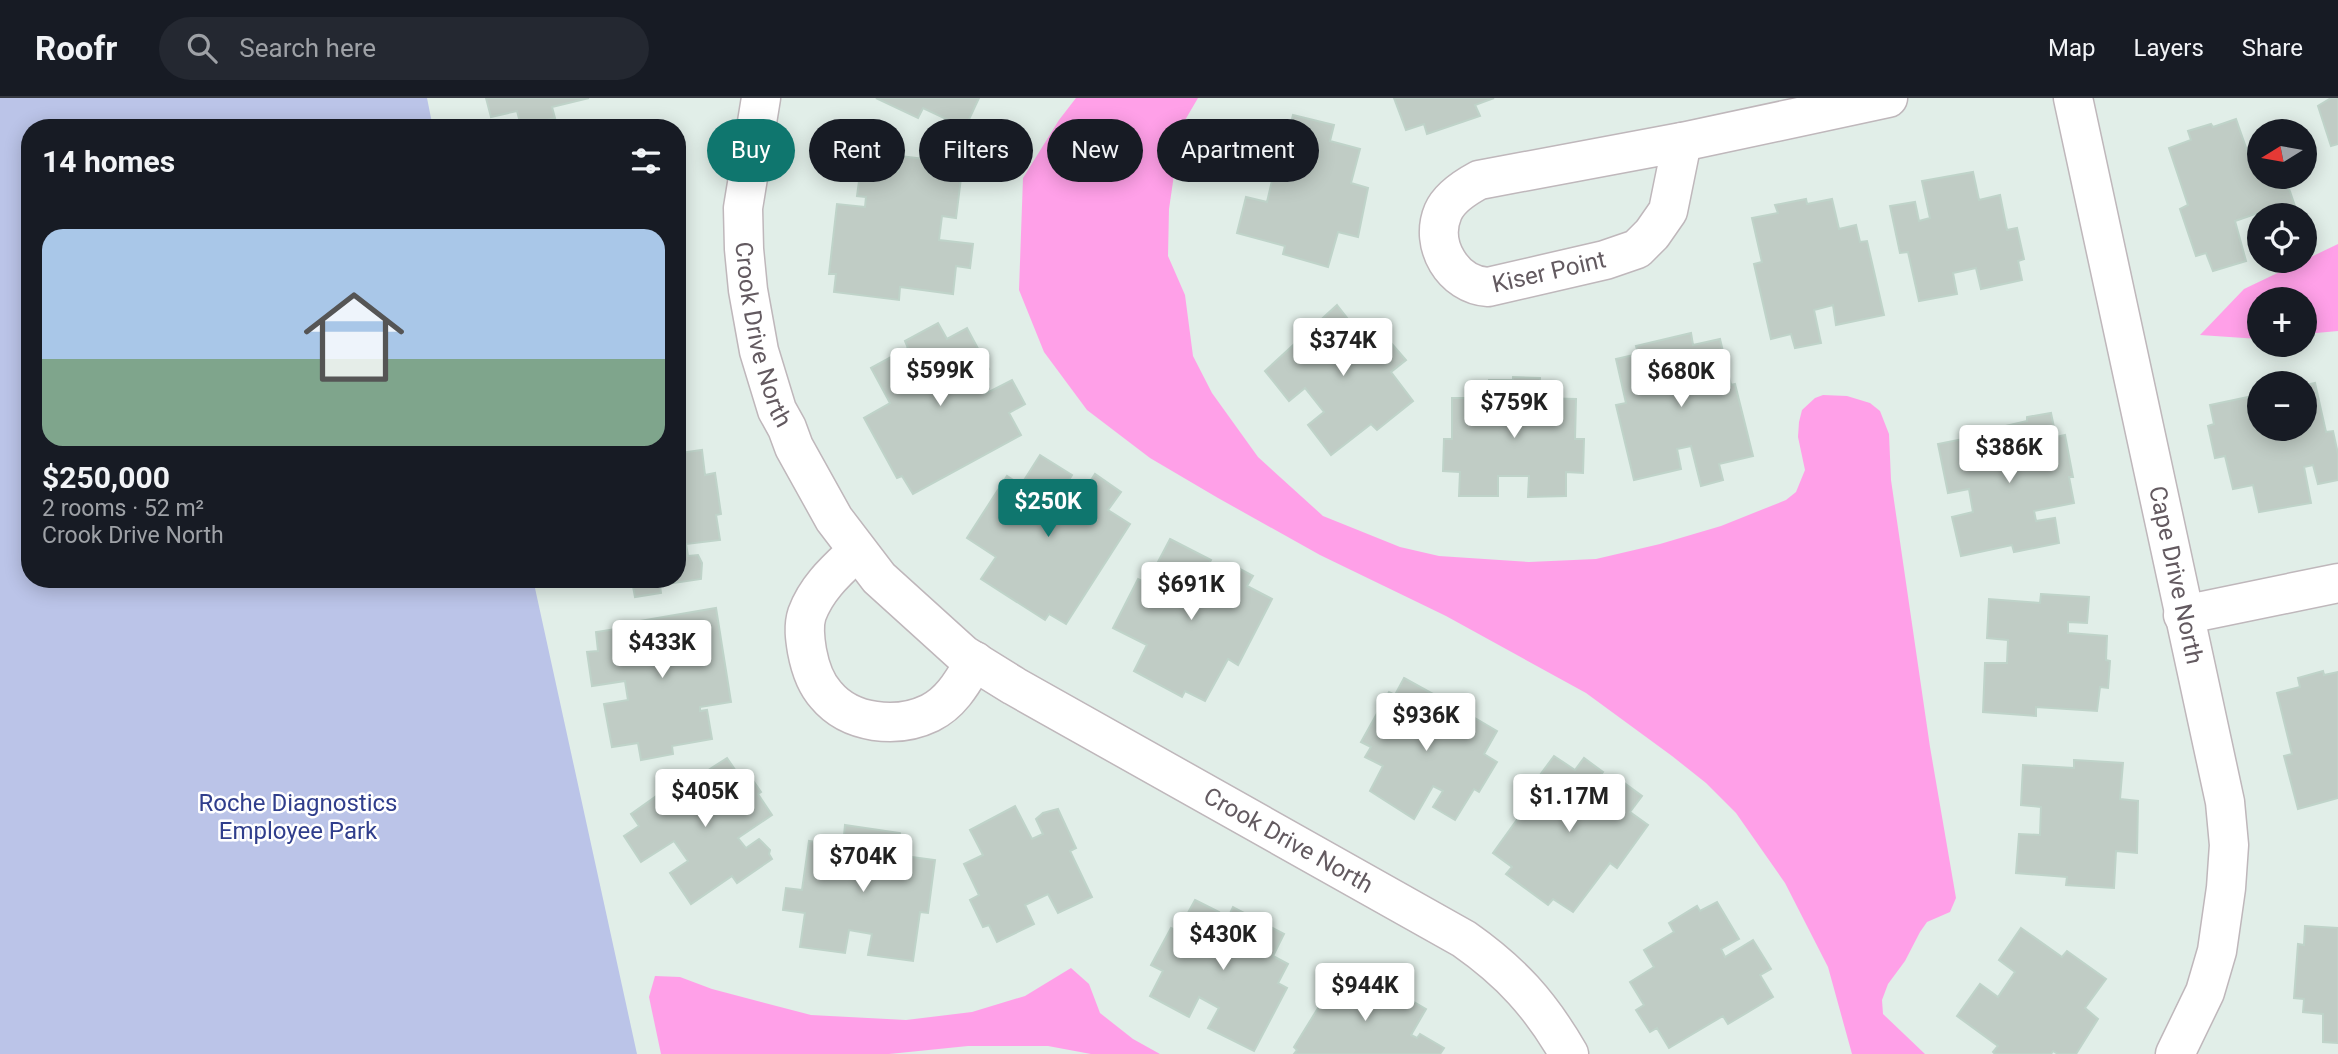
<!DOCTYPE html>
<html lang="en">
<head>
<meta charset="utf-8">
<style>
	:root { --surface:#171b24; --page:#242831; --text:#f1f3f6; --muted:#9ea1a6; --line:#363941; --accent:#0f766e }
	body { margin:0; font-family:Roboto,sans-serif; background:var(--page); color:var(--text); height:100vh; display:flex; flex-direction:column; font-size:26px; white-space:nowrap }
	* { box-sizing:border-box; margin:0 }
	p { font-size:23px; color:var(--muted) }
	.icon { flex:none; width:38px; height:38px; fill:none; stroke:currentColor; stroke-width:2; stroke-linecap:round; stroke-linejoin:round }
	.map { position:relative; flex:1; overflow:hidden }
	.details { position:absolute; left:21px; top:21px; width:665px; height:469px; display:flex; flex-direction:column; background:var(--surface); border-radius:28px; box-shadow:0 4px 18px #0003 }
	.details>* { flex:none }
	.hud { position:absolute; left:707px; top:21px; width:665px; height:63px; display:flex; gap:14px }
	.needle { width:46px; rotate:259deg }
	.buttons { position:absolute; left:2247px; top:21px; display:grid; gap:14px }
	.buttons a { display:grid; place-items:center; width:70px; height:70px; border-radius:50%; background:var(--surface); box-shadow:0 4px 18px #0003; font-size:35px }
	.price { position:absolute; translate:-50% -60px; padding:0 16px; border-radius:7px; background:#fff; color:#222; font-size:23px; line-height:46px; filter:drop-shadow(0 2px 4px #0008) }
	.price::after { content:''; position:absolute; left:50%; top:42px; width:21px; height:16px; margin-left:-10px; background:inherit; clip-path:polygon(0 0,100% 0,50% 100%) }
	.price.active { background:var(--accent); color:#fff }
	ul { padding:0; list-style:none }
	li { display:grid; align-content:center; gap:14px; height:371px; padding:0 21px }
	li+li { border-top:2px solid var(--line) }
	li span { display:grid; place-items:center; height:217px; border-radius:21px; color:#555 }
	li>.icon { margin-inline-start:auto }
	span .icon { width:126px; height:126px; fill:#fffc; stroke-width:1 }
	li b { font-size:30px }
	h2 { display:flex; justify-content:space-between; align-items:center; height:84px; padding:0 21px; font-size:30px }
	.pill { padding:0 24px; border-radius:32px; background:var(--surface); box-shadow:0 4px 18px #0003; font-size:24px; line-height:63px }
	.pill.active { background:var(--accent); color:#fff }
	header { display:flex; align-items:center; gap:42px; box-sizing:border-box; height:98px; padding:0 35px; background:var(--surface); border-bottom:2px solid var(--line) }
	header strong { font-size:33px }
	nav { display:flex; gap:38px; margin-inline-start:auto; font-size:24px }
	.search { width:490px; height:63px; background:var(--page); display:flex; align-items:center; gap:18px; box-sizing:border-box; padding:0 24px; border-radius:38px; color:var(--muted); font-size:26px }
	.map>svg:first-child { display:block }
</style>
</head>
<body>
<header>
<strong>Roofr</strong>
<div class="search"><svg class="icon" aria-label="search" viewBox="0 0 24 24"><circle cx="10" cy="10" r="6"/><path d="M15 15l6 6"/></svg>Search here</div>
<nav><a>Map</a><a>Layers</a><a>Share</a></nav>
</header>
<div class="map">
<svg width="2338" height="956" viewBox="0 0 2338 956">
	<rect width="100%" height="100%" fill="#e1eee8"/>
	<path fill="#bbc4e8" d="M0 0H427L433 30H30V481H533L637 956H0Z"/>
	<g fill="#ffa0e8">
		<path d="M1076 0H1198L1181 29 1169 111 1168 158 1185 197 1193 258 1212 295 1258 359 1323 418 1400 449 1439 458 1529 464 1596 461 1660 446 1721 428 1786 402 1796 394 1805 372 1798 339 1799 324 1802 312 1815 300 1823 297 1847 298 1870 305 1880 313 1889 336 1891 382 1930 649 1956 800 1950 814 1927 824 1920 834 1905 863 1888 886 1882 902 1883 916 1925 956H1852L1828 869 1785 785 1736 715 1706 685 1672 658 1586 595 1446 518 1320 457 1218 400 1150 360 1087 312 1044 254 1019 192 1023 80 1059 22Z"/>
		<path d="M2338 146V233L2305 236V201H2259V241L2200 237 2244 191Z"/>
		<path d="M1071 870 1089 886 1100 915 1133 941 1160 956H1091L1048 948H968L889 956H661L649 899 655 878 680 879 712 891 811 917 906 922 972 914 1025 898Z"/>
	</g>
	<g fill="#c0ccc5" stroke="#bfd3c9" stroke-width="2">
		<path d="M486 0H589L552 9 555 20 521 28 517 13 491 19Z"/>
		<path d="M876 0H979L965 30 923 10 918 20Z"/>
		<path d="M1394 0H1494L1475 7 1480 18 1427 36 1424 26 1406 32Z"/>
		<path d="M2331 0H2338V46L2331 48 2318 8Z"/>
		<path d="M1293 17 1334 27 1330 43 1360 51 1351 85 1368 90 1358 139 1338 134 1328 169 1283 156 1285 148 1237 135 1246 99 1267 104 1274 74 1254 69 1264 33 1287 39Z"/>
		<path d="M2236 21 2249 58 2259 56V79H2285L2298 117 2259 118 2258 115 2235 123 2246 163 2213 173 2206 155 2196 158 2180 111 2188 107 2169 50 2191 42 2188 33 2211 26 2213 29Z"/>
		<path d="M900 58 932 62 931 77 961 80 956 120 942 118 939 142 973 146 970 170 956 168 953 196 900 189 899 202 834 194 836 176H829L837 106 865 109 866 99 857 98 861 68 898 73Z"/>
		<path d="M1973 74 1979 102 2000 97 2007 132 2017 130 2024 161 2018 163 2022 182 1981 191 1976 170 1953 175 1957 196 1919 203 1908 154 1900 155 1890 108 1915 104 1919 123 1930 120 1922 83Z"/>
		<path d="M1806 101 1807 106 1832 101 1839 131 1856 127 1860 144 1867 143 1884 217 1836 227 1833 207 1814 212 1821 245 1795 250 1791 236 1771 241 1754 166 1762 164 1752 120 1778 115 1775 107Z"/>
		<path d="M1337 207 1359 235 1373 224 1406 262 1391 274 1413 303 1377 332 1371 326 1331 357 1308 327 1324 314 1305 290 1289 303 1265 273Z"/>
		<path d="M938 225 947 241 967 230 989 271 968 282 971 288 978 283 985 296 1012 282 1025 306 1009 315 1021 337 913 396 902 378 897 380 864 320 890 305 871 270 908 250 905 243Z"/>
		<path d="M1691 235 1693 247 1720 241 1731 287 1735 286 1753 358 1719 366 1723 382 1701 388 1691 348 1677 351 1681 371 1634 382 1616 307 1626 305 1616 261 1638 256 1636 248Z"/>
		<path d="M1513 279 1540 280 1539 300 1576 301 1575 341H1584L1583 375 1566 374V398L1528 399 1529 378H1498V398H1459L1460 374 1443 373 1444 341H1452V300H1489V282H1513Z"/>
		<path d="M2315 285 2326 334 2333 333 2338 356V382L2318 386 2313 367 2304 369 2311 405 2259 414 2253 387 2233 391 2225 358 2215 360 2208 328 2214 326 2210 307 2253 298 2257 319 2259 318V331H2305V287Z"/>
		<path d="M2051 315 2056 339 2065 337 2073 379H2069L2074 405 2034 413 2036 423 2055 420 2059 445 2014 454 2012 447 1961 458 1952 419 1973 414 1969 391 1948 395 1938 346 1998 334 1997 330 2027 323V319Z"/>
		<path d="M702 352 705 377 715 375 721 416 716 417 720 442 686 446 688 458 698 457 702 465 701 481 660 487 661 495 635 499 632 483 605 486V481H677V359H682L680 355Z"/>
		<path d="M1040 357 1072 377 1061 395 1076 405 1095 376 1121 394 1108 412 1130 426 1066 526 1049 516 1045 522 981 481 996 459 967 440 1007 378 1021 387Z"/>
		<path d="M1170 441 1211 462 1199 485 1217 494 1231 466 1253 478 1247 488 1272 501 1238 567 1228 561 1205 603 1185 593 1182 599 1134 573 1147 547 1113 530 1138 481 1147 485Z"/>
		<path d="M2041 496 2089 499 2087 525 2068 524V535L2107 538 2106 562 2110 563 2108 590 2100 589 2097 613 2036 609V618L1983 614 1985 565H2007L2008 542 1987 540 1989 501 2040 505Z"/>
		<path d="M716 510 731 604 700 609V613L707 612 712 641 672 648 673 656 641 662 638 645 612 649 604 606 628 602 625 583 592 588 587 554 598 553 596 534 629 529 628 525Z"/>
		<path d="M2323 573 2324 577 2338 574V700L2298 711 2284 658 2292 656 2277 595 2300 589 2298 580Z"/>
		<path d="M1404 580 1442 601 1431 620 1452 632 1463 613 1497 633 1484 656 1497 664 1479 694 1474 691 1455 722 1433 709 1443 693 1433 688 1414 721 1370 693 1383 668 1365 659 1371 649 1361 644 1389 594 1395 597Z"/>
		<path d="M1554 658 1575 672 1584 660 1603 674 1581 704 1596 714 1620 682 1642 698 1630 714 1648 727 1617 770 1610 765 1573 814 1553 801 1548 807 1506 776 1512 769 1493 755 1529 705 1523 700Z"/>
		<path d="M727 660 740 679 747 674 761 694 758 696 772 717 738 740 746 750 759 741 770 752 769 756 772 761 737 785 732 778 691 806 670 775 688 763 674 743 641 764 624 738 639 728 631 716 672 687 676 693Z"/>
		<path d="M2074 662 2123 665 2120 701 2138 703 2137 755 2116 753 2114 790 2066 787 2067 779 2016 775 2019 736 2040 737 2041 709 2021 707 2023 667 2074 670Z"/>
		<path d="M1015 708 1032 741 1043 736 1036 721 1043 715 1058 711 1076 750 1070 753 1092 799 1058 815 1048 796 1025 807 1034 826 997 844 989 827 983 829 970 802 979 797 964 766 983 757 970 732Z"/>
		<path d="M845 727 900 735 897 757 935 762 928 815 920 814 913 863 868 857 872 836 849 832 845 855 800 849 805 815 783 812 786 790 802 792 809 743 843 748Z"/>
		<path d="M1195 802 1219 814 1214 825 1223 830 1233 809 1284 836 1273 858 1288 866 1278 885 1287 890 1254 953 1208 930 1219 910 1199 899 1189 919 1150 898 1163 873 1151 867 1171 830 1178 833Z"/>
		<path d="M1717 804 1739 841 1721 851 1725 859 1753 842 1771 871 1760 877 1773 899 1728 926 1723 918 1669 950 1657 930 1650 934 1636 912 1644 907 1630 884 1654 869 1644 852 1674 834 1669 825 1697 808 1700 813Z"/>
		<path d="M2305 828 2338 830V945L2323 944V916L2303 914 2304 901 2294 900 2298 846 2304 847Z"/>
		<path d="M2021 830 2062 859 2067 853 2106 881 2085 910 2098 921 2076 956H2058L2053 953 2051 956H1995L1993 954 1998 948 1957 918 1980 886 1998 899 2015 874 1999 862Z"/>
		<path d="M1353 878 1373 891 1378 883 1426 911 1411 937 1417 940 1420 936 1444 950 1440 956H1294L1297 952 1294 949 1336 881 1347 887Z"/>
	</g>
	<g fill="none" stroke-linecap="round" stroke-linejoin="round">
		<defs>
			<g id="street">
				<path id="s1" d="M761 0 743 110 744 151 748 192 759 253 777 312 787 330 794 349 834 421 879 480 964 557 1014 588 1464 841C1511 874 1540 906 1569 956"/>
				<path id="s2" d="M2073 0 2225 704 2229 747 2226 790 2217 853 2205 894 2175 956"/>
				<path d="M1682 44 1668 113 1652 136 1637 151 1605 162 1488 189C1453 187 1429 147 1443 114 1449 100 1466 89 1479 82Z"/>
				<path d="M1682 44 1888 0"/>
				<path d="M857 453C837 472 817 489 807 516 803 528 805 541 807 553 810 569 815 585 826 597 850 626 897 631 930 615 952 604 963 583 975 563"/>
				<path d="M2183 517 2338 485"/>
			</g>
		</defs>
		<use href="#street" stroke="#bfb7bb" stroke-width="41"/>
		<use href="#street" stroke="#fff" stroke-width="38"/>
	</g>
	<g text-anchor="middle" stroke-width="5" stroke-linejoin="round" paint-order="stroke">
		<g font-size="24" fill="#635a60" stroke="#fff">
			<text transform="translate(1549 174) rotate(-13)" y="8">Kiser Point</text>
			<text dy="8" stroke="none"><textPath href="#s1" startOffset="240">Crook Drive North</textPath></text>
			<text dy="8" stroke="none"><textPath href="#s2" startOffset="488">Cape Drive North</textPath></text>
			<text dy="8" stroke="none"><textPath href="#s1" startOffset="1003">Crook Drive North</textPath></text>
		</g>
		<g font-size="24" fill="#303e8c" stroke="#fff">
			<text x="298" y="713">Roche Diagnostics<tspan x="298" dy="28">Employee Park</tspan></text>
		</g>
	</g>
</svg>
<div class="buttons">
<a><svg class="needle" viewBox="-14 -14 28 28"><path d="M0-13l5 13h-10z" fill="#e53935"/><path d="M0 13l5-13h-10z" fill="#9ea1a6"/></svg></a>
<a><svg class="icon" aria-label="locate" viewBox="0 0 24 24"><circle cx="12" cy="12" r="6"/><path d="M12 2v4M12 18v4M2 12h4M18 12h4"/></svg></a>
<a>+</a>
<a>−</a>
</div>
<b class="price" style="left:1343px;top:280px">$374K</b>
<b class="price" style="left:940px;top:310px">$599K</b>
<b class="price" style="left:1681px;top:311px">$680K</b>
<b class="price" style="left:1514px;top:342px">$759K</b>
<b class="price" style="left:2009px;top:387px">$386K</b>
<b class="price active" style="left:1048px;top:441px">$250K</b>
<b class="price" style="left:1191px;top:524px">$691K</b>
<b class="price" style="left:662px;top:582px">$433K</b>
<b class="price" style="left:1426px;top:655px">$936K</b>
<b class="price" style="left:705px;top:731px">$405K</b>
<b class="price" style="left:1569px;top:736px">$1.17M</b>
<b class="price" style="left:863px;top:796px">$704K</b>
<b class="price" style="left:1223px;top:874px">$430K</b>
<b class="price" style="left:1365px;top:925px">$944K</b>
<div class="hud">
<a class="pill active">Buy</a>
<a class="pill">Rent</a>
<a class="pill">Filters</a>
<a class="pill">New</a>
<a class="pill">Apartment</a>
</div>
<section class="details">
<h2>14 homes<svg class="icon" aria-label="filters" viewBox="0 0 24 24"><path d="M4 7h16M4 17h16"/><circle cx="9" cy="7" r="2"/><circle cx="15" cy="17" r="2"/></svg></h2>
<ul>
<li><span style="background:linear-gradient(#a9c7e8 60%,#7fa58c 0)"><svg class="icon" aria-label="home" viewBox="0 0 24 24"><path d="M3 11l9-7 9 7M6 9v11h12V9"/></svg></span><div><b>$250,000</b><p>2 rooms · 52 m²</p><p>Crook Drive North</p></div></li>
</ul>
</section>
</div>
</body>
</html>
